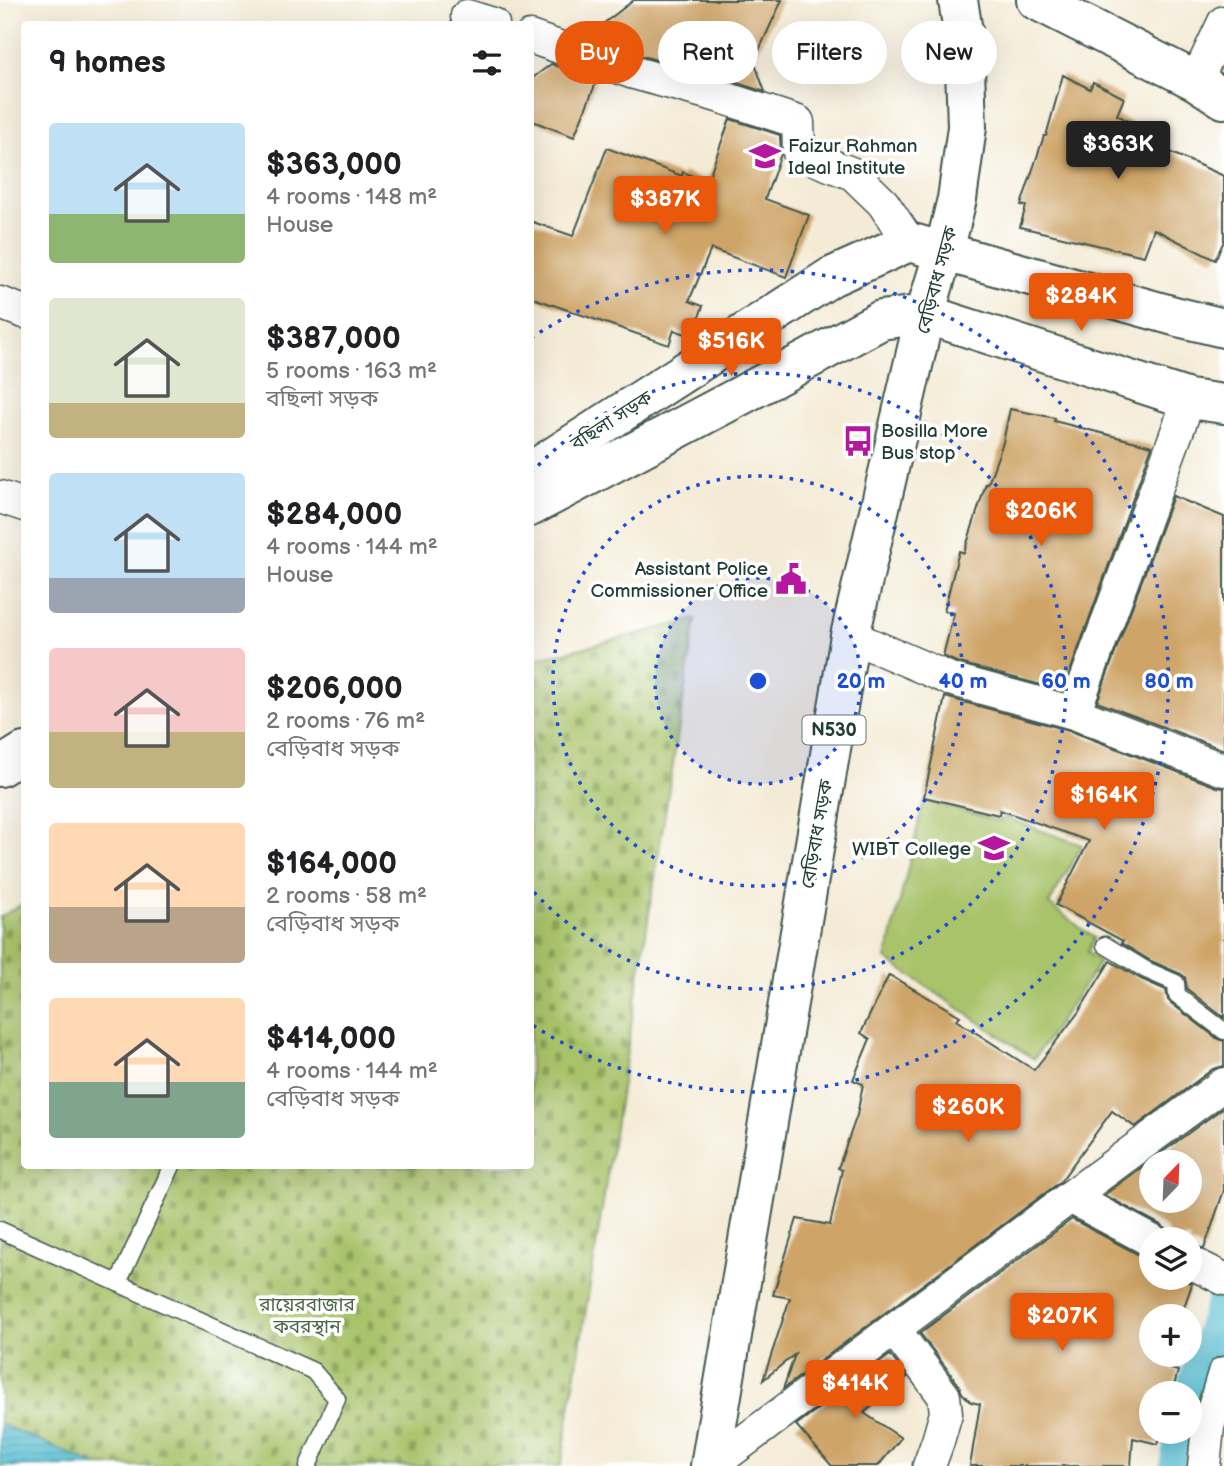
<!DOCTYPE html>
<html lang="en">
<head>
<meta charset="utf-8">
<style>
	:root { --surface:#fff; --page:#f2f2f2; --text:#202124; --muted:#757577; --accent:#ea580c }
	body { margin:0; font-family:"Balsamiq Sans","Noto Sans Bengali",sans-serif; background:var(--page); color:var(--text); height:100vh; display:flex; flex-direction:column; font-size:26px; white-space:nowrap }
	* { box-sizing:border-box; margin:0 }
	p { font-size:23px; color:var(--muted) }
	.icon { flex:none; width:38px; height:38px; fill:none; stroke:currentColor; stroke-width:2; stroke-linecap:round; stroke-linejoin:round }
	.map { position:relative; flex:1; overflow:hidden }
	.sheet { position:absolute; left:21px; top:21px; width:513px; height:1148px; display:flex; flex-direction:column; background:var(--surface); border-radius:7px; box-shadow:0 7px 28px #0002 }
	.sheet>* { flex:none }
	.guide { position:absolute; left:555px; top:21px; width:564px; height:63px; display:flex; gap:14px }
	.needle { width:46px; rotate:23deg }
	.buttons { position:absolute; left:1139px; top:1150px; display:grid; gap:14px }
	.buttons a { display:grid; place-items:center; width:63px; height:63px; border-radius:50%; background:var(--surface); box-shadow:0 7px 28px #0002; font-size:35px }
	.price { position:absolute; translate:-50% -60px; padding:0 16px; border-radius:7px; background:var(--accent); color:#fff; font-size:23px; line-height:46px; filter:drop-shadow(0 2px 4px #0008) }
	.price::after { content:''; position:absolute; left:50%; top:42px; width:21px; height:16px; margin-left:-10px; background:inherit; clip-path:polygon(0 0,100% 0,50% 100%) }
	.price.on { background:#222; color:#fff }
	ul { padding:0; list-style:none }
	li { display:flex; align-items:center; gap:21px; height:175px; padding:0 28px }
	li span { display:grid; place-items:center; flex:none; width:196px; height:140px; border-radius:7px; color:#555 }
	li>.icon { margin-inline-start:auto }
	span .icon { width:84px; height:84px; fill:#fffc; stroke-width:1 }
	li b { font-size:30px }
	h2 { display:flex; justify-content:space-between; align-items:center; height:84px; padding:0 28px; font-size:30px }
	.pill { padding:0 24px; border-radius:32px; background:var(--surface); box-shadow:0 7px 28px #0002; font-size:24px; line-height:63px }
	.pill.on { background:var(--accent); color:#fff }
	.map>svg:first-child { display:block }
</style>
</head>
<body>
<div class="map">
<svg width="1224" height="1466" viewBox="0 0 1224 1466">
	<defs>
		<pattern id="cemetery-stones" width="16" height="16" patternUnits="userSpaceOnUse" patternTransform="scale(1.75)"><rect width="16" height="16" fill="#a9c36a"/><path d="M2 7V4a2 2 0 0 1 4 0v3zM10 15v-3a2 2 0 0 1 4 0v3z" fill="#89a058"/></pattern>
		<pattern id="water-rules" width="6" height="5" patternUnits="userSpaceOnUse" patternTransform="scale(1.75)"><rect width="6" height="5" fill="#56bed3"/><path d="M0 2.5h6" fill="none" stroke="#479cac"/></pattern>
	</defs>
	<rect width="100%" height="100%" fill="#fff"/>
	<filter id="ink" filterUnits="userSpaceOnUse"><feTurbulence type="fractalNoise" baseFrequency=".0143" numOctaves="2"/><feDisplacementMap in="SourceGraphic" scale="14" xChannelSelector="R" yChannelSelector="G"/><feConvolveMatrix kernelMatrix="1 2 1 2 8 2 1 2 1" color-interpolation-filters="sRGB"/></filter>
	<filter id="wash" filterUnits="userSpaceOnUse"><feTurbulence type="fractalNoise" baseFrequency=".00686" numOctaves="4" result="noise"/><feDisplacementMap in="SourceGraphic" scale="28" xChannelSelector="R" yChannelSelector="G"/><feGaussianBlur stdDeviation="1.57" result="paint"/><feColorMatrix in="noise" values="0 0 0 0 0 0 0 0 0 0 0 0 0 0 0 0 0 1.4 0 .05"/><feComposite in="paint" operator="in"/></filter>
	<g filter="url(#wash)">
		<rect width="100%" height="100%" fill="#f4ebd6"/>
		<path fill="#a9c36a" stroke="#64804f" stroke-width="2" d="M924 801 1001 821 1004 817 1082 845 1049 904 1094 938 1087 952 1100 962 1034 1059 886 959Z"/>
		<path fill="url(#cemetery-stones)" stroke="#64804f" stroke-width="2" d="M696 619 561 1466H0V917L24 903V1166H530V661Z"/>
		<path fill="url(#water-rules)" stroke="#3a7e84" stroke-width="2" d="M0 1424 98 1466H0Z"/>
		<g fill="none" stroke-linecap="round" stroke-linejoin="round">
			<g stroke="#56bed3" stroke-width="37">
				<path d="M1190 1402 1224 1304"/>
				<path d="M1178 1466 1184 1432"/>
			</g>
		</g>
		<g id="blocks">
			<g fill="#cea468" fill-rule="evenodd">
				<path d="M634 0H782L754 61 765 92 724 79 722 74 669 55 666 63 636 54 586 37Z"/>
				<path d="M551 64 597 80 574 137 530 120V80Z"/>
				<path d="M1063 75 1090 89 1093 82 1124 98 1117 115 1155 135 1151 144 1224 176V241L1215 260 1154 229 1144 256 1020 227 1026 206 1021 205 1044 136H1046Z"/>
				<path d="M730 119 780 135 781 154 765 199 809 215 786 277 711 249 689 301 703 306 692 336 674 330 669 345 530 297V221L573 236 607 148 682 176 683 172 707 182Z"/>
				<path d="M1010 409 1055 418 1054 421 1152 446 1063 691 956 662 943 656 954 613 944 611 959 551 964 553 986 484H988L1003 442Z"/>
				<path d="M1173 496 1224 517V750L1097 702Z"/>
				<path d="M945 697 1068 730 1217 787 1224 788V1018L1187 989 1185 977 1181 974 1151 961 1121 943 1123 941 1056 905 1089 841 1000 810 999 815 924 797Z"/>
				<path d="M1110 961 1141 979 1166 990 1168 1000 1171 1003 1218 1039 1224 1041V1066L1213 1069 1135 1127 1112 1111 1060 1182 783 1389 795 1354 763 1380 790 1298 773 1295 797 1219 830 1225 842 1170 838 1168 857 1115 863 1084 853 1080 870 1039 861 1033 889 975 960 1016 956 1020 1034 1070 1078 1013Z"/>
				<path d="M1224 1107V1190L1204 1249 1190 1244V1239H1170L1167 1231 1161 1225 1104 1195ZM1152 1162H1190V1200H1152Z"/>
				<path d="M1072 1219 1143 1257 1152 1259V1278H1181L1192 1284 1181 1316H1152V1354H1168L1164 1367 1178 1371 1172 1393H1152V1432H1162L1158 1444 1133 1438 1131 1466H970L980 1404 971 1402 962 1393 959 1385 920 1333Z"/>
				<path d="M890 1355 907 1377 864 1413 901 1438 878 1466H832L796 1425Z"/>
			</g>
		</g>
	</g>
	<g filter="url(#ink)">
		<use href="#blocks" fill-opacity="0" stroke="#3f574c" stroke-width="2"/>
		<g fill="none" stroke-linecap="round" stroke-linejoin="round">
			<defs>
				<g id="lane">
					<path d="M1105 945 1146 970 1176 983 1177 995 1224 1031"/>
					<path d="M0 1230 313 1371 337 1399 308 1466"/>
					<path d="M118 1283 172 1166"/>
				</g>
				<g id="street">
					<path d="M467 16 493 24"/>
					<path d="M530 37 631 72 715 95 798 122 799 153 853 174 883 203 909 242"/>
					<path d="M1196 81 1224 22"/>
					<path d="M0 303 24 312"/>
					<path d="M0 497 24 505"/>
					<path d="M850 636 950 679 1074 713 1224 770"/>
					<path d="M1074 713 1189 399"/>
					<path d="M1070 1197 1152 1241"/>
					<path d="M1190 1262 1224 1279"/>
					<path d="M894 1329 944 1396 946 1413 938 1441 929 1466"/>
					<path d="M711 1466 1070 1197 1224 1084"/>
					<path d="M1204 1466 1208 1427 1224 1373"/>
				</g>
				<g id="secondary">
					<path d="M1036 0 1196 81 1224 99"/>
					<path d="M530 472 831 277 909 242 1178 317 1224 328"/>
					<path d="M530 507 770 380 881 320 925 314 1189 399 1224 404"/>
					<path d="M0 767 24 752"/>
				</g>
				<path id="highway" d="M710 1466 850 636 925 314 944 251 957 199 967 127 964 38 958 0"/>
			</defs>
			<use href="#lane" stroke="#3f574c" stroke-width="19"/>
			<use href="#street" stroke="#3f574c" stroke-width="35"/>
			<use href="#secondary" stroke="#3f574c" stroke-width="42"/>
			<use href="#highway" stroke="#3f574c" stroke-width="42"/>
			<use href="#lane" stroke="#fff" stroke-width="16"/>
			<use href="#street" stroke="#fff" stroke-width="32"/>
			<use href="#secondary" stroke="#fff" stroke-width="38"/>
			<use href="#highway" stroke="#fff" stroke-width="38"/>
		</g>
	</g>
	<circle cx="758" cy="681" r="103" fill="#1d4ed8" fill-opacity=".12"/>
	<g fill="none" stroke="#1d4ed8" stroke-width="3.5" stroke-dasharray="3.5 7">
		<circle cx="758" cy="681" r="103"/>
		<circle cx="758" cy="681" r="205"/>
		<path d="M531 473A308 308 0 1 1 531 889"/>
		<path d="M531 338A411 411 0 1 1 531 1024"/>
	</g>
	<defs>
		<symbol id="school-bare" viewBox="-9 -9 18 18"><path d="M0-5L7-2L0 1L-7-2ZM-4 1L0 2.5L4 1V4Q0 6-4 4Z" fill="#b5179e" stroke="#fff" stroke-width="2.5" paint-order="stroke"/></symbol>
		<symbol id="bus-bare" viewBox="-9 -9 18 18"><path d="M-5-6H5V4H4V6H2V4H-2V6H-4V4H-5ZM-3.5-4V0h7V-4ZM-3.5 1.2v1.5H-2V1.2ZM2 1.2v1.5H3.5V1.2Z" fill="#b5179e" stroke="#fff" stroke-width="2.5" paint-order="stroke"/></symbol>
		<symbol id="civic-bare" viewBox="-9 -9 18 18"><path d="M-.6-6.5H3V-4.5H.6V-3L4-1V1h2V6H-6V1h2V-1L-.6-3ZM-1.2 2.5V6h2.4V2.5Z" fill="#b5179e" stroke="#fff" stroke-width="2.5" paint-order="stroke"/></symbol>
		<symbol id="university-bare" viewBox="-9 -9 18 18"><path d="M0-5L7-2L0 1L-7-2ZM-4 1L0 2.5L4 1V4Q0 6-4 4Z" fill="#b5179e" stroke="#fff" stroke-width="2.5" paint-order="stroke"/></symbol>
	</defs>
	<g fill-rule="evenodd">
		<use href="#school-bare" x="743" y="134" width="44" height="44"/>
		<use href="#bus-bare" x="836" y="419" width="44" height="44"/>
		<use href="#civic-bare" x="769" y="557" width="44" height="44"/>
		<use href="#university-bare" x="972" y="826" width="44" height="44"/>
	</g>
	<g text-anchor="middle" stroke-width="7" stroke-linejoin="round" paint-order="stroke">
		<rect fill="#fff" stroke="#627771" stroke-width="2" x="802.5" y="715.5" width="63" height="29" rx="5"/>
		<g font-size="18" font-weight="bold" fill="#1f3d34">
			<text x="834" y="736">N530</text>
		</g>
		<g font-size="19" fill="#1f3d34" stroke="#fff" text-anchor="start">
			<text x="788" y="152">Faizur Rahman<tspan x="788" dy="22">Ideal Institute</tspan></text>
			<text x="881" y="437">Bosilla More<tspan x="881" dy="22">Bus stop</tspan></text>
			<text x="768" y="575" text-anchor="end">Assistant Police<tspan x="768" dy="22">Commissioner Office</tspan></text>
			<text x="971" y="855" text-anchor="end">WIBT College</text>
		</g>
		<g font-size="19" fill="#1f3d34" stroke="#fff">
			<text transform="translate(936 280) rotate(-75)" y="7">বেড়িবাধ সড়ক</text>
			<text transform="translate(611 420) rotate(-33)" y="7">বছিলা সড়ক</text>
			<text transform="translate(816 834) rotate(-80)" y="7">বেড়িবাধ সড়ক</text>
		</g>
		<g font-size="19" fill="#486544" stroke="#fff">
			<text x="307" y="1311">রায়েরবাজার<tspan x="307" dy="22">কবরস্থান</tspan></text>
		</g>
	</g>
	<circle cx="758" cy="681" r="10" fill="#1d4ed8" stroke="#fff" stroke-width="3.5"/>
	<g font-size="21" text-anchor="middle" font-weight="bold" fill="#1d4ed8" stroke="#fff" stroke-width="7" stroke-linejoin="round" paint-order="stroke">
		<text x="861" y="688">20 m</text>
		<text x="963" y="688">40 m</text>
		<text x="1066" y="688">60 m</text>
		<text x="1169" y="688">80 m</text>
	</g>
</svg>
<div class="buttons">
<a><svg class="needle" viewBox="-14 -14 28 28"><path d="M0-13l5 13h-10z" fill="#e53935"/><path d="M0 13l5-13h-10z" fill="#757577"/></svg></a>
<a><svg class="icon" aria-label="layers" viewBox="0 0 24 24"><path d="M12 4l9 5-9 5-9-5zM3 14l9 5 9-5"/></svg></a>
<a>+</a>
<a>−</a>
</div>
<b class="price on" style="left:1118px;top:181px">$363K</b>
<b class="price" style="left:665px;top:236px">$387K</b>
<b class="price" style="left:1081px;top:333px">$284K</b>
<b class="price" style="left:731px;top:378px">$516K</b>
<b class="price" style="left:1041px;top:548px">$206K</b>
<b class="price" style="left:1104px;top:832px">$164K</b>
<b class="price" style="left:968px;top:1144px">$260K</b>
<b class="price" style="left:1062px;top:1353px">$207K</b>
<b class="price" style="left:855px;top:1420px">$414K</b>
<div class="guide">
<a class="pill on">Buy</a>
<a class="pill">Rent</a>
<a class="pill">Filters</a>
<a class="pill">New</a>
</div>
<section class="sheet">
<h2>9 homes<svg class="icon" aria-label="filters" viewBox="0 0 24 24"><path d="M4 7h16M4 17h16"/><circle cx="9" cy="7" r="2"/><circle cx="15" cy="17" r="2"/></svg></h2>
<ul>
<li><span style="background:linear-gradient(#bfe0f5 65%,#8fb573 0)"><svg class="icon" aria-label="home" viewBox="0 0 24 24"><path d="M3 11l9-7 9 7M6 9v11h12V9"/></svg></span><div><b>$363,000</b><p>4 rooms · 148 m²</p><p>House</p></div></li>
<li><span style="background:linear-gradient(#dfe7d0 75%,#c2b280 0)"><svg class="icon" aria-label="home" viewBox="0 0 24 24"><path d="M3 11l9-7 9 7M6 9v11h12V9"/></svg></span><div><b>$387,000</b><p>5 rooms · 163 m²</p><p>বছিলা সড়ক</p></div></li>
<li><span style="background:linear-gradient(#bfe0f5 75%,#9aa5b1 0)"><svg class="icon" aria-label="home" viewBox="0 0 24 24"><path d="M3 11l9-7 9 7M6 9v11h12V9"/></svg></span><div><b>$284,000</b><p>4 rooms · 144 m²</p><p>House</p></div></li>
<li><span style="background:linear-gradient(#f6c9c9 60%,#c2b280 0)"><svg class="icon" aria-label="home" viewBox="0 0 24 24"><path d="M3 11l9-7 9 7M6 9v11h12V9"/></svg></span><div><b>$206,000</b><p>2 rooms · 76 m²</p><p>বেড়িবাধ সড়ক</p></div></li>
<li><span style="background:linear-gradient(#ffd9b3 60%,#b9a48a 0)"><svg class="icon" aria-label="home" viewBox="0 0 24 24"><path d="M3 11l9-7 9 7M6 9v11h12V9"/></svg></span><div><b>$164,000</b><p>2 rooms · 58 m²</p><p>বেড়িবাধ সড়ক</p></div></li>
<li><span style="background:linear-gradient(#ffd9b3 60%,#7fa58c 0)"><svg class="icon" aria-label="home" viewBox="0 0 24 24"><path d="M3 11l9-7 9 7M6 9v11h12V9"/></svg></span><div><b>$414,000</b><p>4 rooms · 144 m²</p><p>বেড়িবাধ সড়ক</p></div></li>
</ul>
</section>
</div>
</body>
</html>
